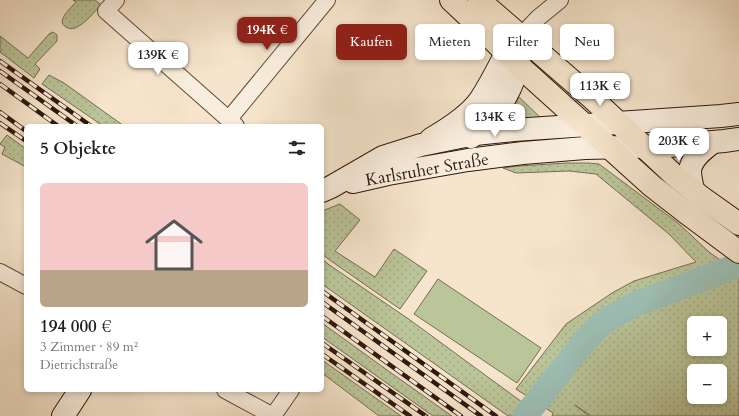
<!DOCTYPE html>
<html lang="de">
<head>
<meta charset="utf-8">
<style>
	:root { --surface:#fff; --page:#f2f2f2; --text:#202124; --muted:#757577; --accent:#8f2418 }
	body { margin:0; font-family:Cardo,serif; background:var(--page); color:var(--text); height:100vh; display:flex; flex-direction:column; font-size:15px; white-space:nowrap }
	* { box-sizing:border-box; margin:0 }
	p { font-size:13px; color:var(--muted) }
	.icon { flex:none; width:22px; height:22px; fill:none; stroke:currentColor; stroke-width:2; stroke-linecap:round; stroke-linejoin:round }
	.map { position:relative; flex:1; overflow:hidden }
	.details { position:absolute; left:24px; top:124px; width:300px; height:268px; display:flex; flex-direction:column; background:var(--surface); border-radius:6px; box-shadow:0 2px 6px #0003 }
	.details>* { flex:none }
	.guide { position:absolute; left:336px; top:24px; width:343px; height:36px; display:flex; gap:8px }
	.buttons { position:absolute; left:687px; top:316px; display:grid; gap:8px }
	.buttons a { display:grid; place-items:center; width:40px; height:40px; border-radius:6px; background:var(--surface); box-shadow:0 2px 6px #0003; font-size:20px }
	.price { position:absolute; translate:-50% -34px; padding:0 9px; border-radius:8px; background:#fff; color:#222; font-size:13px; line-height:26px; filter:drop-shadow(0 1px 2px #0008) }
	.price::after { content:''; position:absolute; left:50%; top:24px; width:12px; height:9px; margin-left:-6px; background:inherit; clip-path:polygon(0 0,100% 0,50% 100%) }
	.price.selected { background:var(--accent); color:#fff }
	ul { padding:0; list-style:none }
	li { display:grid; align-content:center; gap:8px; height:212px; padding:0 16px }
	li span { display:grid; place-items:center; height:124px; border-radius:6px; color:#555 }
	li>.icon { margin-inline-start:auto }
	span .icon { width:72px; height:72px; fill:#fffc; stroke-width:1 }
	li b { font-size:17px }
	h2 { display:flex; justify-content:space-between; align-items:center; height:48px; padding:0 16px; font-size:17px }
	.chip { padding:0 14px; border-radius:6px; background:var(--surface); box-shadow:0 2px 6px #0003; font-size:14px; line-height:36px }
	.chip.selected { background:var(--accent); color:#fff }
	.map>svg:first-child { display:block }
</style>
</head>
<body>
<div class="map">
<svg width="739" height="416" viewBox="0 0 739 416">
	<defs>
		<pattern id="grass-dots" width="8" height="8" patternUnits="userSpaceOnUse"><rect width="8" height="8" fill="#bac599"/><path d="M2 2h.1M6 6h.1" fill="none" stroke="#a0a883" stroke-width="1.8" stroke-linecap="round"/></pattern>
	</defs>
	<rect width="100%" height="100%" fill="#f6e5cc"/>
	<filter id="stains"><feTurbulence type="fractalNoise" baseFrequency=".005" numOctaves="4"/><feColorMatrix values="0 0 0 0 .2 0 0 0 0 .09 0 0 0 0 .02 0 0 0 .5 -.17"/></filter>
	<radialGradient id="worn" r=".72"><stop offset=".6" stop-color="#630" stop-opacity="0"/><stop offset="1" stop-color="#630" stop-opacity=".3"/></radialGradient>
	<g fill="url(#grass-dots)" stroke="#746e52" fill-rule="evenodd">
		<path d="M73 0H95L101 5C94 12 85 24 75 28 72 29 69 29 66 27 55 21 71 8 76 2Z"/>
		<path d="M53 32 57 35V41L35 64 40 69 34 78 0 52V36L28 58 49 34Z"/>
		<path d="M49 75 64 83 124 126H103L42 84Z"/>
		<path d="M519 97 543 120 505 121Z"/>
		<path d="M7 135 26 149V167L2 154 5 147 0 144Z"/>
		<path d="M567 163H588L599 164 678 223 709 252 739 273V416H591L575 405 589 416H552L553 413 516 389 566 324 612 293 634 281 696 262 669 234 596 174 569 171 516 173 503 168 518 166ZM694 323H720V349H694ZM694 371H720V397H694Z"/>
		<path d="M340 204 360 220 335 251 375 277 394 249 427 271 400 309 331 261 322 254V211Z"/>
		<path d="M322 259 328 264 410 320 541 416H508L322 284Z"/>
		<path d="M322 323 387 370 452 416H433L322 337Z"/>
		<path d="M322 360 401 416H379L322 373Z"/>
	</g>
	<path fill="#bac599" stroke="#746e52" d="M438 279 541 348 517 383 414 314Z"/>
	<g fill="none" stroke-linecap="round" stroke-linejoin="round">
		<path stroke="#9dbfb5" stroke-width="25" d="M525 416 584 342 595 330 608 319 636 304 739 265"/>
		<defs>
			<g id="minor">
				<path d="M116 0 106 11 236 126"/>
				<path d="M513 44 538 18 560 0"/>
				<path d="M229 119 327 0"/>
				<path d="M0 272 26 286"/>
				<path d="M225 390 273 416"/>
				<path d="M273 416 291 390"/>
			</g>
			<g id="secondary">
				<path d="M471 137C476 134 480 129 485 125 501 108 512 89 518 66 520 57 520 46 520 36"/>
				<path d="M431 139C448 129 469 116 480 100 490 85 498 69 506 53"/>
				<path d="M353 182 388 174 468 160 523 153 585 148 669 146 724 141 739 139"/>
				<path d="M693 190C692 184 690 178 690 171 691 158 704 149 713 142"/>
				<path d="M322 191 331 187 383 157 421 145 475 134 514 130 647 121 721 116 739 114"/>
				<path d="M63 416 80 390"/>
			</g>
			<g id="primary">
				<path d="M451 0 484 31 518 65 652 186 688 214 739 252"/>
				<path d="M479 0 593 99 674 175 701 197 739 224"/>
			</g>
		</defs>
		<use href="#minor" stroke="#614a3c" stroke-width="18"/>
		<use href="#secondary" stroke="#2f170c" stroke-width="24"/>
		<use href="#primary" stroke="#2f170c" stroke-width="24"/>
		<use href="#minor" stroke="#f9eede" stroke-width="16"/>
		<use href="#secondary" stroke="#f9eede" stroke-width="22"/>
		<use href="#primary" stroke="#f6e5cc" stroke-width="22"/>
		<defs>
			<g id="rail">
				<path d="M0 61 91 126"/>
				<path d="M0 71 77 126"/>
				<path d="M0 84 58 126"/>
				<path d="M0 112 26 131"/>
				<path d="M0 123 26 141"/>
				<path d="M322 291 496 416"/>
				<path d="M322 302 481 416"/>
				<path d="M322 316 461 416"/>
				<path d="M322 343 426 416"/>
				<path d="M322 354 410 416"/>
			</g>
		</defs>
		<use href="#rail" stroke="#2f170c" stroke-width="4.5"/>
		<use href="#rail" stroke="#f9eede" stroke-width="3" stroke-dasharray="9" stroke-linecap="butt"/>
	</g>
	<g text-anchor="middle" stroke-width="4" stroke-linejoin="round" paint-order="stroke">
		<g font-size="17" fill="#2f170c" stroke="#f9eede">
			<text transform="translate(427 169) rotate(-10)" y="6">Karlsruher Straße</text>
		</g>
	</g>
	<rect width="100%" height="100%" filter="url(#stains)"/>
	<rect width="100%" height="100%" fill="url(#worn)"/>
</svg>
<div class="buttons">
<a>+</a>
<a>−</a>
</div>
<b class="price selected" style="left:267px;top:51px">194K €</b>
<b class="price" style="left:158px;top:76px">139K €</b>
<b class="price" style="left:600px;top:107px">113K €</b>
<b class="price" style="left:495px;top:138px">134K €</b>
<b class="price" style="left:679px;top:162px">203K €</b>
<div class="guide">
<a class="chip selected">Kaufen</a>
<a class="chip">Mieten</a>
<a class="chip">Filter</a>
<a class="chip">Neu</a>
</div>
<section class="details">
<h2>5 Objekte<svg class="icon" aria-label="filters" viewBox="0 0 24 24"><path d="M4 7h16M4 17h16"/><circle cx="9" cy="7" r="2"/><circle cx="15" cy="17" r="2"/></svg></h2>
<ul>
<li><span style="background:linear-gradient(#f6c9c9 70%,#b9a48a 0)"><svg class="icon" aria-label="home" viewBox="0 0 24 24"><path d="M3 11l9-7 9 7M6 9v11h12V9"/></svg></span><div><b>194 000 €</b><p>3 Zimmer · 89 m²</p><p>Dietrichstraße</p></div></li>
</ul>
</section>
</div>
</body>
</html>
